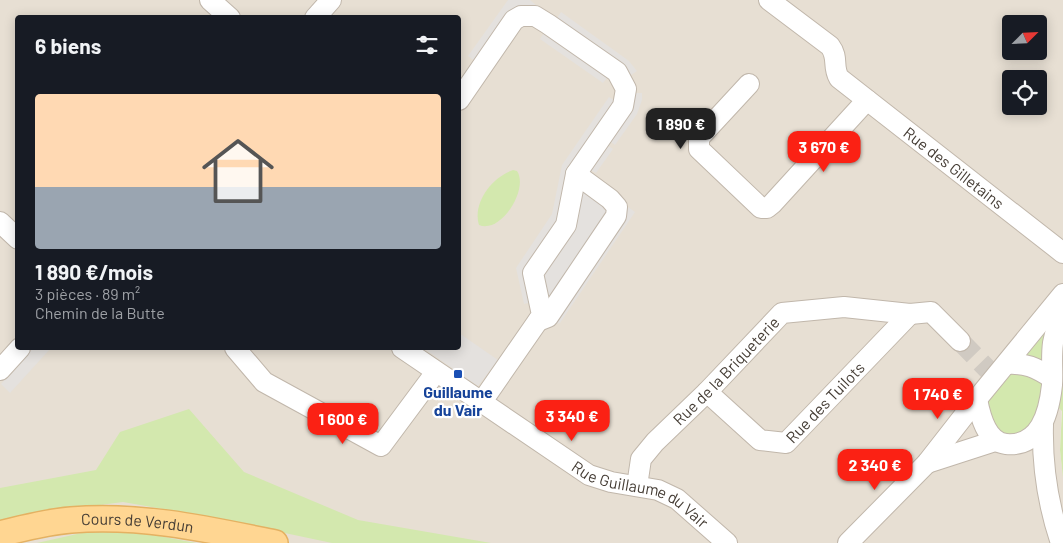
<!DOCTYPE html>
<html lang="fr">
<head>
<meta charset="utf-8">
<style>
	:root { --surface:#171b24; --page:#20242c; --text:#f1f3f6; --muted:#9ea1a6; --line:#363941; --accent:#fb2114 }
	body { margin:0; font-family:Barlow,sans-serif; background:var(--page); color:var(--text); height:100vh; display:flex; flex-direction:column; font-size:19px; white-space:nowrap }
	* { box-sizing:border-box; margin:0 }
	p { font-size:16px; color:var(--muted) }
	.icon { flex:none; width:28px; height:28px; fill:none; stroke:currentColor; stroke-width:2; stroke-linecap:round; stroke-linejoin:round }
	.map { position:relative; flex:1; overflow:hidden }
	.drawer { position:absolute; left:15px; top:15px; width:446px; height:335px; display:flex; flex-direction:column; background:var(--surface); border-radius:5px; box-shadow:0 2px 12px #0003 }
	.drawer>* { flex:none }
	.needle { width:32px; rotate:66deg }
	.controls { position:absolute; left:1002px; top:15px; display:grid; gap:10px }
	.controls a { display:grid; place-items:center; width:45px; height:45px; border-radius:5px; background:var(--surface); box-shadow:0 2px 12px #0003; font-size:25px }
	.price { position:absolute; translate:-50% -42px; padding:0 11px; border-radius:10px; background:var(--accent); color:#fff; font-size:16px; line-height:32px; filter:drop-shadow(0 1px 2px #0008) }
	.price::after { content:''; position:absolute; left:50%; top:30px; width:15px; height:11px; margin-left:-8px; background:inherit; clip-path:polygon(0 0,100% 0,50% 100%) }
	.price.on { background:#222; color:#fff }
	ul { padding:0; list-style:none }
	li { display:grid; align-content:center; gap:10px; height:265px; padding:0 20px }
	li+li { border-top:1px solid var(--line) }
	li span { display:grid; place-items:center; height:155px; border-radius:5px; color:#555 }
	li>.icon { margin-inline-start:auto }
	span .icon { width:90px; height:90px; fill:#fffc; stroke-width:1 }
	li b { font-size:21px }
	h2 { display:flex; justify-content:space-between; align-items:center; height:60px; padding:0 20px; font-size:21px }
	.map>svg:first-child { display:block }
</style>
</head>
<body>
<div class="map">
<svg width="1063" height="543" viewBox="0 0 1063 543">
	<rect width="100%" height="100%" fill="#f3ede5"/>
	<path fill="#e7dfd3" fill-rule="evenodd" d="M0 0H1063V377L1060 450 1063 478V543H0ZM18 18H459V348H18ZM1011 24H1039V51H1011ZM1011 79H1039V106H1011Z"/>
	<g fill="#d3e8ae">
		<path d="M513 170 517 171C529 189 501 234 479 225 472 203 492 177 513 170Z"/>
		<path d="M1043 327 1046 332 1041 362 1021 356Z"/>
		<path d="M1012 371 1039 377 1046 386 1041 419 1015 438 997 430 986 411 988 397Z"/>
		<path d="M1063 377V478L1060 450 1062 411 1059 408Z"/>
		<path d="M189 409 244 472 358 520 491 543H332L214 518 123 502 54 511 0 522V488L96 470 120 432Z"/>
		<path d="M86 532H138L196 543H37Z"/>
	</g>
	<g fill="#e4e1de">
		<path d="M508 0H530L555 21 561 12 629 61 637 71 628 77 631 93H642V100L637 114 615 145 607 139 604 143 613 149 596 173 587 168 591 181 635 212 560 323 540 327 533 302 524 304 516 268 552 214 562 165 609 97 617 102 619 97 610 74 603 83 540 39 546 30 515 9 477 63 468 56Z"/>
		<path d="M459 333 498 360 478 386 423 348H459Z"/>
		<path d="M33 348H51L10 393 1 384Z"/>
	</g>
	<g fill="none" stroke-linecap="round" stroke-linejoin="round">
		<path stroke="#d0cac2" stroke-width="20" stroke-dasharray="20 10" stroke-linecap="butt" d="M960 341 995 377"/>
		<defs>
			<g id="minor">
				<path d="M210 0 230 18"/>
				<path id="s1" d="M769 0 830 46C839 58 832 66 839 78L1063 253"/>
				<path d="M315 18 331 0"/>
				<path d="M749 84 699 138V149L761 208H767L772 204 867 100"/>
				<path d="M459 100 514 20 521 16H535L548 24 617 72 626 89 623 106 576 174 566 225 533 273 542 315 481 403"/>
				<path d="M0 222 18 239"/>
				<path d="M538 321 548 317 616 216 617 207 610 199 576 174"/>
				<path d="M235 348 264 382 381 446 436 372"/>
				<path id="s2" d="M402 348 589 475 611 482 658 490 677 499 727 543"/>
				<path d="M1007 364C1026 363 1035 367 1052 378"/>
				<path d="M0 370 20 348"/>
				<path id="s3" d="M707 392 760 440 786 443 910 314"/>
				<path d="M977 399C980 415 986 442 1006 444 1040 447 1049 413 1052 385 1053 372 1051 357 1053 343 1056 328 1061 314 1063 298"/>
				<path d="M1043 425C1042 465 1048 505 1061 543"/>
				<path d="M927 463 995 441"/>
				<path id="s4" d="M637 486 641 459 655 442 707 392 782 313 844 307 910 314 931 312 960 341"/>
				<path d="M848 543 927 463 977 399 1063 294"/>
			</g>
			<g id="major">
				<path id="s5" d="M0 534C23 528 47 522 71 520 140 514 207 529 275 543"/>
			</g>
		</defs>
		<use href="#minor" stroke="#c1b7ab" stroke-width="22"/>
		<use href="#major" stroke="#e4b162" stroke-width="28"/>
		<use href="#minor" stroke="#fff" stroke-width="20"/>
		<use href="#major" stroke="#ffd692" stroke-width="25"/>
	</g>
	<rect fill="#1a4fb4" stroke="#fff" stroke-width="2" x="453" y="369" width="10" height="10" rx="2.5"/>
	<g text-anchor="middle" stroke-width="4.5" stroke-linejoin="round" paint-order="stroke">
		<g font-size="16" fill="#453d35" stroke="#fff">
			<text dy="6" stroke="none"><textPath href="#s1" startOffset="256">Rue des Gilletains</textPath></text>
			<text dy="6" stroke="none"><textPath href="#s4" startOffset="150">Rue de la Briqueterie</textPath></text>
			<text dy="6" stroke="none"><textPath href="#s3" startOffset="154">Rue des Tuilots</textPath></text>
			<text dy="6" stroke="none"><textPath href="#s2" startOffset="282">Rue Guillaume du Vair</textPath></text>
			<text dy="6" stroke="none"><textPath href="#s5" startOffset="139">Cours de Verdun</textPath></text>
		</g>
		<g font-size="16" font-weight="bold" fill="#164399" stroke="#fff">
			<text x="458" y="398">Guillaume<tspan x="458" dy="18">du Vair</tspan></text>
		</g>
	</g>
</svg>
<div class="controls">
<a><svg class="needle" viewBox="-14 -14 28 28"><path d="M0-13l5 13h-10z" fill="#e53935"/><path d="M0 13l5-13h-10z" fill="#9ea1a6"/></svg></a>
<a><svg class="icon" aria-label="locate" viewBox="0 0 24 24"><circle cx="12" cy="12" r="6"/><path d="M12 2v4M12 18v4M2 12h4M18 12h4"/></svg></a>
</div>
<b class="price on" style="left:681px;top:150px">1 890 €</b>
<b class="price" style="left:824px;top:173px">3 670 €</b>
<b class="price" style="left:938px;top:420px">1 740 €</b>
<b class="price" style="left:572px;top:442px">3 340 €</b>
<b class="price" style="left:343px;top:445px">1 600 €</b>
<b class="price" style="left:875px;top:491px">2 340 €</b>
<section class="drawer">
<h2>6 biens<svg class="icon" aria-label="filters" viewBox="0 0 24 24"><path d="M4 7h16M4 17h16"/><circle cx="9" cy="7" r="2"/><circle cx="15" cy="17" r="2"/></svg></h2>
<ul>
<li><span style="background:linear-gradient(#ffd9b3 60%,#9aa5b1 0)"><svg class="icon" aria-label="home" viewBox="0 0 24 24"><path d="M3 11l9-7 9 7M6 9v11h12V9"/></svg></span><div><b>1 890 €/mois</b><p>3 pièces · 89 m²</p><p>Chemin de la Butte</p></div></li>
</ul>
</section>
</div>
</body>
</html>
